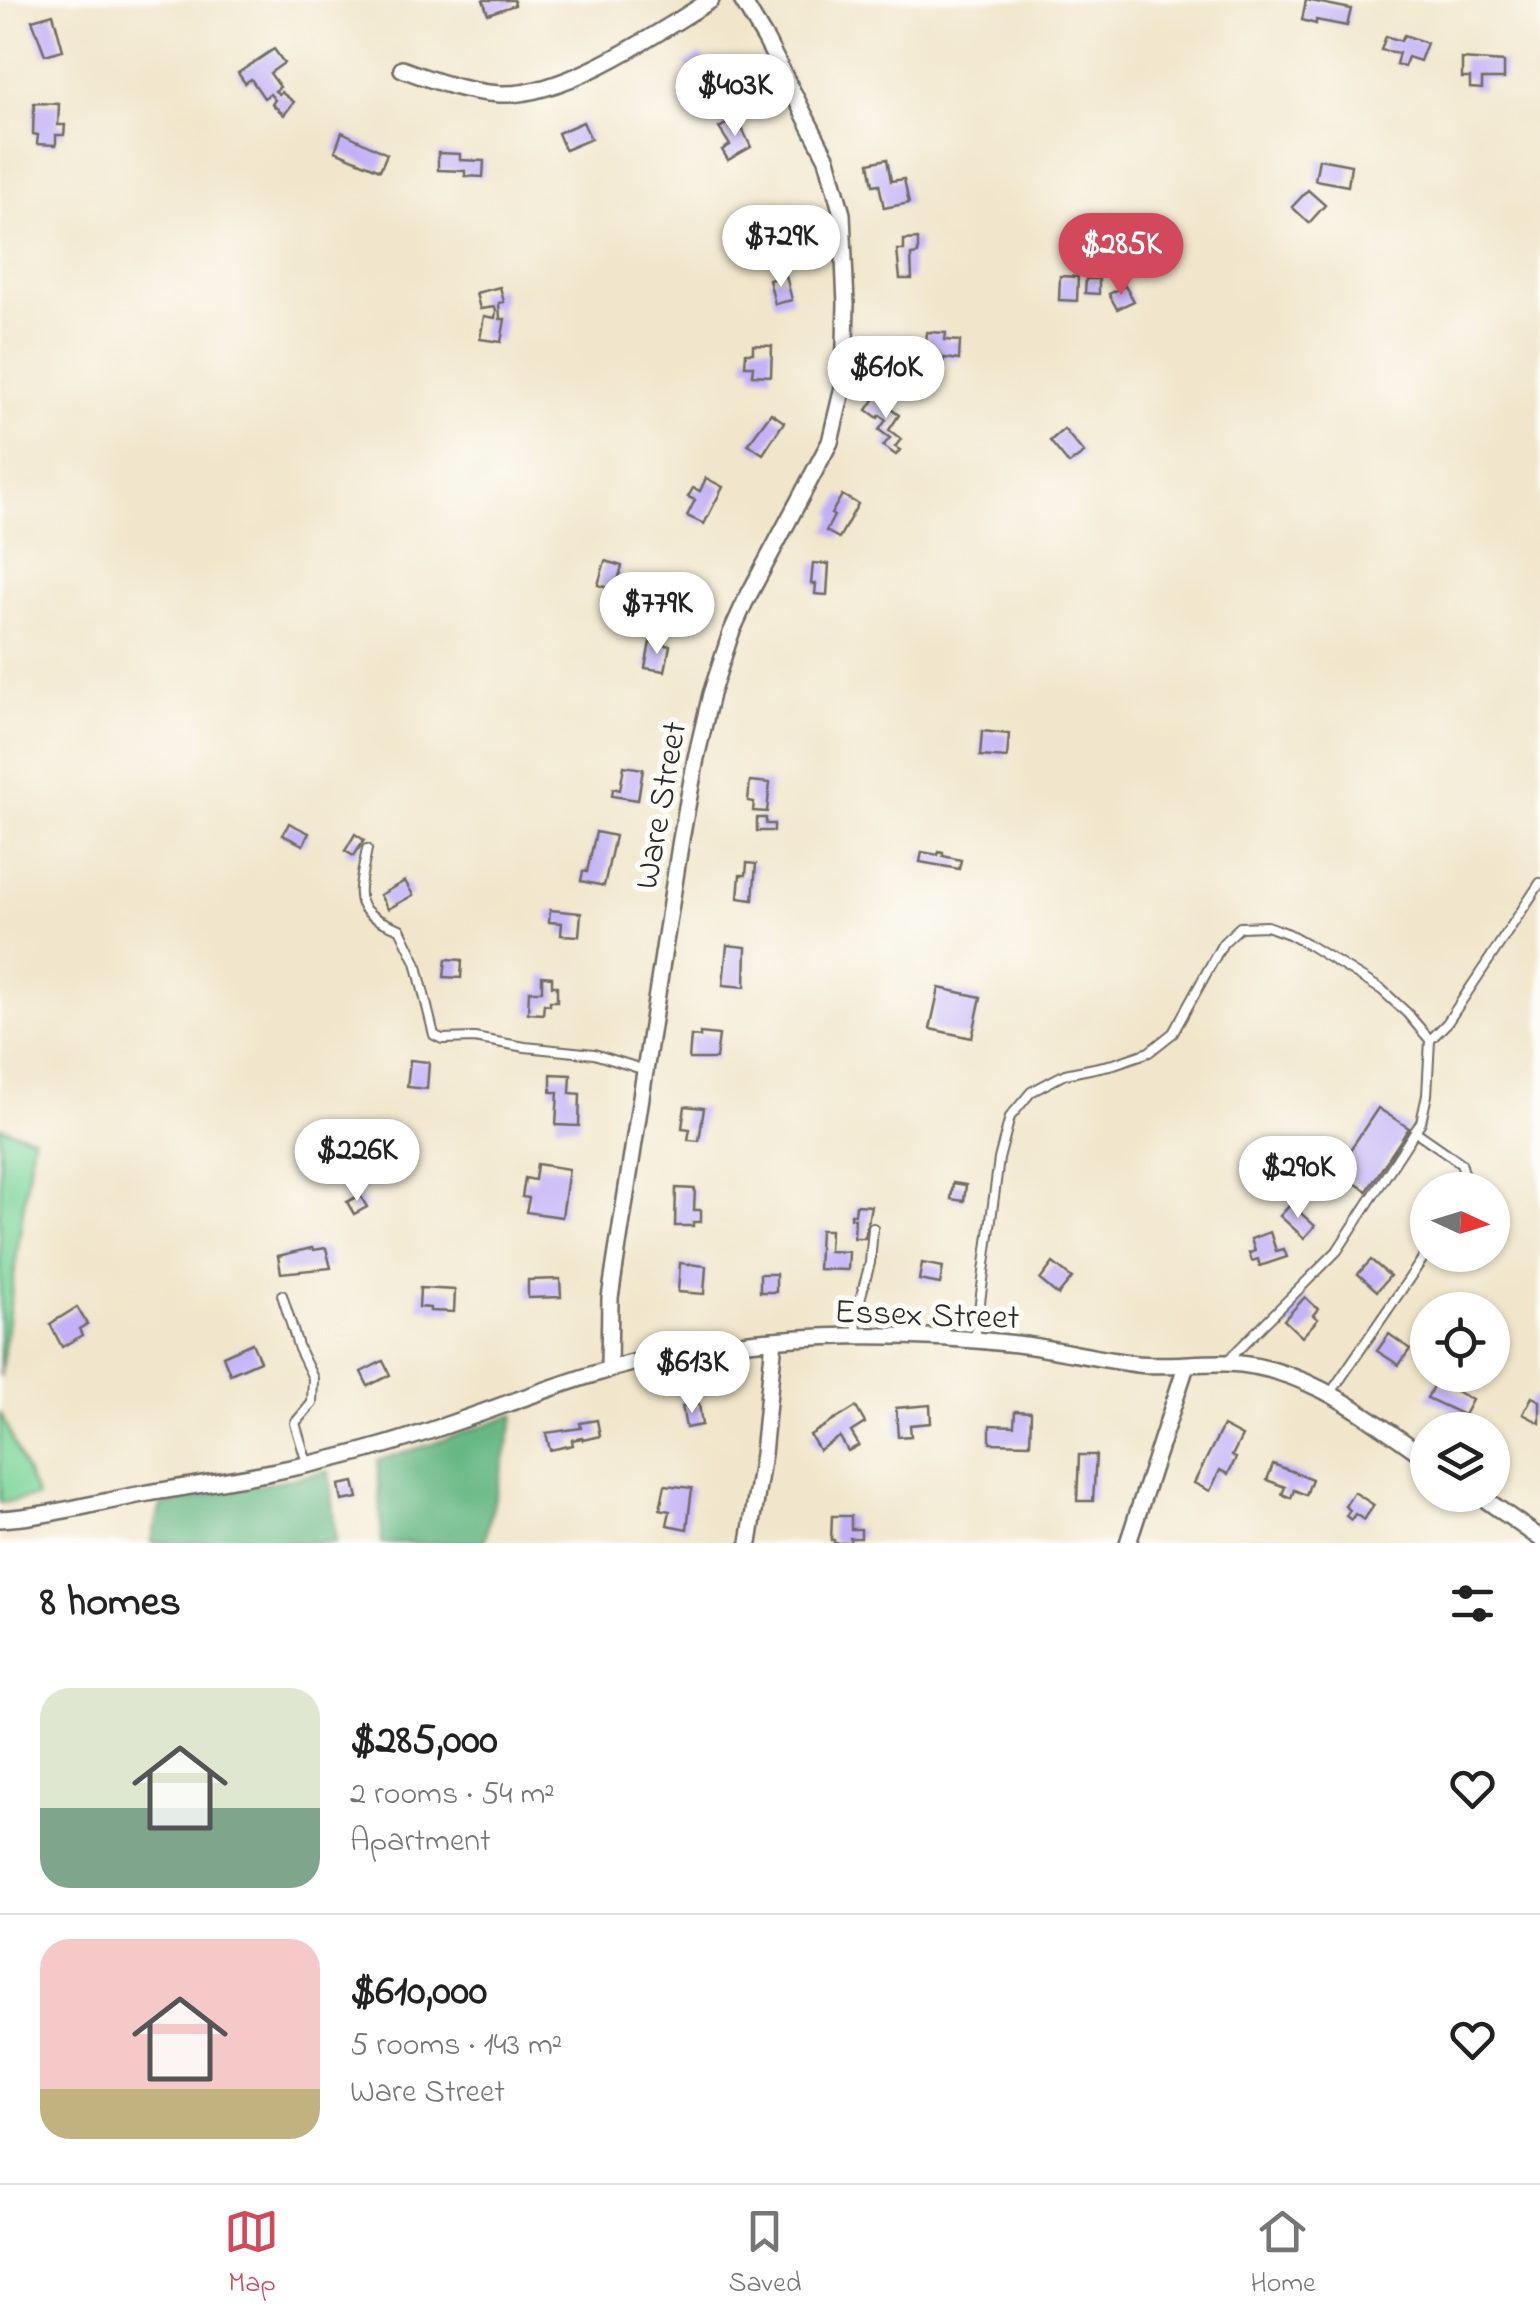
<!DOCTYPE html>
<html lang="en">
<head>
<meta charset="utf-8">
<style>
	:root { --surface:#fff; --page:#f2f2f2; --text:#222; --muted:#767676; --line:#e0e0e0; --accent:#d1495b }
	body { margin:0; font-family:"Indie Flower",sans-serif; background:var(--page); color:var(--text); height:100vh; display:flex; flex-direction:column; font-size:38px; white-space:nowrap }
	* { box-sizing:border-box; margin:0 }
	p { font-size:32px; color:var(--muted) }
	.icon { flex:none; width:55px; height:55px; fill:none; stroke:currentColor; stroke-width:2; stroke-linecap:round; stroke-linejoin:round }
	.map { position:relative; height:1543px; overflow:hidden }
	.panel { display:flex; flex-direction:column; background:var(--surface); flex:1 }
	.panel>* { flex:none }
	.needle { width:65px; rotate:94deg }
	.tools { position:absolute; left:1410px; top:1172px; display:grid; gap:20px }
	.tools a { display:grid; place-items:center; width:100px; height:100px; border-radius:50%; background:var(--surface); box-shadow:0 2px 8px #0004; font-size:50px }
	.price { position:absolute; translate:-50% -85px; padding:0 22px; border-radius:35px; background:#fff; color:#222; font-size:32px; line-height:65px; filter:drop-shadow(0 2px 5px #0008) }
	.price::after { content:''; position:absolute; left:50%; top:60px; width:30px; height:22px; margin-left:-15px; background:inherit; clip-path:polygon(0 0,100% 0,50% 100%) }
	.price.selected { background:var(--accent); color:#fff }
	ul { padding:0; list-style:none }
	li { display:flex; align-items:center; gap:30px; height:250px; padding:0 40px }
	li+li { border-top:2px solid var(--line) }
	li span { display:grid; place-items:center; flex:none; width:280px; height:200px; border-radius:30px; color:#555 }
	li>.icon { margin-inline-start:auto }
	span .icon { width:120px; height:120px; fill:#fffc; stroke-width:1 }
	li b { font-size:42px }
	h2 { display:flex; justify-content:space-between; align-items:center; height:120px; padding:0 40px; font-size:42px }
	.dock { display:flex; justify-content:space-around; align-items:center; height:140px; border-top:2px solid var(--line); background:var(--surface); font-size:28px; color:var(--muted) }
	.dock a { display:grid; justify-items:center; gap:5px }
	.dock .selected { color:var(--accent) }
	.map>svg:first-child { display:block }
</style>
</head>
<body>
<div class="map">
<svg width="1540" height="1543" viewBox="0 0 1540 1543">
	<rect width="100%" height="100%" fill="#fdfcf7"/>
	<filter id="ink" filterUnits="userSpaceOnUse"><feTurbulence type="fractalNoise" baseFrequency=".01" numOctaves="2"/><feDisplacementMap in="SourceGraphic" scale="20" xChannelSelector="R" yChannelSelector="G"/><feConvolveMatrix kernelMatrix="1 2 1 2 8 2 1 2 1" color-interpolation-filters="sRGB"/></filter>
	<filter id="wash" filterUnits="userSpaceOnUse"><feTurbulence type="fractalNoise" baseFrequency=".0048" numOctaves="4" result="noise"/><feDisplacementMap in="SourceGraphic" scale="40" xChannelSelector="R" yChannelSelector="G"/><feGaussianBlur stdDeviation="2.25" result="paint"/><feColorMatrix in="noise" values="0 0 0 0 0 0 0 0 0 0 0 0 0 0 0 0 0 1.4 0 .05"/><feComposite in="paint" operator="in"/></filter>
	<g filter="url(#wash)">
		<rect width="100%" height="100%" fill="#f1e6cb"/>
		<g fill="#7ed69b" stroke="#548063" stroke-width="2.5">
			<path d="M0 1127 33 1137 0 1377Z"/>
			<path d="M0 1412 37 1497 0 1503Z"/>
		</g>
		<g fill="#66b783" stroke="#487157" stroke-width="2.5">
			<path d="M515 1414 484 1543H382L378 1460 429 1445Z"/>
			<path d="M329 1471 336 1543H151L161 1505Z"/>
		</g>
		<g id="blocks">
			<g fill="#c2b1f7">
				<path d="M483 0H514L515 5 488 14Z"/>
				<path d="M1306 0 1351 9 1347 26 1316 20V24L1302 20Z"/>
				<path d="M53 14 63 50 45 55 32 20Z"/>
				<path d="M1404 35 1427 43 1420 61 1408 57 1404 67 1396 64 1399 53 1381 50 1386 36 1401 41Z"/>
				<path d="M274 49 284 63 270 73 280 87 275 91 279 94 281 92 294 102 284 115 272 104 275 100 270 94 264 98 251 79 245 83 238 73Z"/>
				<path d="M700 54 717 79 701 90 685 64Z"/>
				<path d="M1462 59 1504 62V79H1482V89L1470 88V78H1462Z"/>
				<path d="M34 103 59 104 58 125H65L64 135H56V145L37 144 38 135 33 134Z"/>
				<path d="M737 118 751 147 728 160 722 150 730 145 719 128Z"/>
				<path d="M583 122 591 139 565 150 558 133Z"/>
				<path d="M342 132 387 154 380 170 335 151Z"/>
				<path d="M438 153 460 154V160L484 161 483 177 465 176V171L438 170Z"/>
				<path d="M887 159 891 181 904 179 909 203 884 208 879 184 873 185 869 163Z"/>
				<path d="M1319 159 1351 165 1348 186 1315 180Z"/>
				<path d="M1308 190 1325 205 1309 223 1292 207Z"/>
				<path d="M918 239V254L911 255 912 279H900L897 250H904V240Z"/>
				<path d="M786 276 792 300 775 304 769 280Z"/>
				<path d="M1060 276 1078 277 1077 301 1059 300Z"/>
				<path d="M1086 279H1099V294L1085 293Z"/>
				<path d="M1125 286 1134 301 1117 309 1109 294Z"/>
				<path d="M500 287 504 302 499 303 500 319H505L501 342 480 339 484 316 495 318 496 311 495 307 480 309 476 293Z"/>
				<path d="M927 332 946 333 945 340 960 341 959 360 944 358 943 362 924 361Z"/>
				<path d="M753 345 772 346 771 376 752 375 753 366H745L746 353H753Z"/>
				<path d="M878 394 891 403 888 407 899 415 889 430 901 439 895 447 900 450 896 455 883 446 890 438 879 430 886 420 880 415 878 418 867 410Z"/>
				<path d="M771 413 784 422 763 454 748 444Z"/>
				<path d="M1064 429 1084 453 1069 464 1050 441Z"/>
				<path d="M706 478 723 487 704 524 687 516 695 500 688 497 693 488 700 491Z"/>
				<path d="M842 495 858 504 839 538 826 531 834 516 831 514Z"/>
				<path d="M605 561 622 566 615 590 598 585Z"/>
				<path d="M813 563 829 564 827 595 815 594 816 584H811Z"/>
				<path d="M650 642 670 646 665 671 645 668Z"/>
				<path d="M982 731 1009 734 1007 758 980 756Z"/>
				<path d="M624 766 643 769 638 800 612 796 613 788 620 790Z"/>
				<path d="M750 781 770 783 767 812 753 811 754 802 748 801Z"/>
				<path d="M757 818H766V824H774V831H757Z"/>
				<path d="M289 823 309 833 303 845 283 835Z"/>
				<path d="M596 832 615 836 604 886 581 881 583 871 587 872Z"/>
				<path d="M355 834 364 840 354 856 345 851Z"/>
				<path d="M922 852 938 855 939 852 943 853V856L961 860 959 869 920 862Z"/>
				<path d="M747 863 756 864 753 900 738 898 740 875H746Z"/>
				<path d="M405 881 413 895 388 909 380 895Z"/>
				<path d="M550 910 581 913 579 936 561 935 562 923 549 922Z"/>
				<path d="M727 945 746 947 745 987 723 985Z"/>
				<path d="M446 959 462 960 461 978 444 977Z"/>
				<path d="M542 976 552 977V986H557V1001H550V1005L544 1004 543 1014 528 1013 529 991H542Z"/>
				<path d="M939 988 981 997 972 1038 930 1029Z"/>
				<path d="M700 1033 719 1035 716 1059H689L691 1036 700 1037Z"/>
				<path d="M410 1060 429 1062 427 1089 407 1087Z"/>
				<path d="M551 1074 571 1075 570 1093 580 1094 579 1126 556 1125 558 1092H551Z"/>
				<path d="M685 1106 704 1108 699 1141 688 1140 690 1129 682 1128Z"/>
				<path d="M1378 1108 1409 1128 1367 1191 1336 1171Z"/>
				<path d="M537 1164 569 1169 562 1217 526 1212 529 1198 522 1197 525 1178 535 1180Z"/>
				<path d="M953 1183 966 1185 964 1201 951 1199Z"/>
				<path d="M676 1188 695 1189 694 1210H701V1222H693V1226H675Z"/>
				<path d="M360 1195 367 1207 354 1214 347 1202Z"/>
				<path d="M1291 1204 1315 1226 1304 1238 1280 1216Z"/>
				<path d="M856 1205 871 1206 865 1238H854L855 1218H851V1214H855Z"/>
				<path d="M820 1230H830L829 1251 849 1252 848 1270 818 1269Z"/>
				<path d="M1270 1232 1276 1251 1284 1249 1287 1257 1260 1266 1258 1259 1252 1261 1249 1253 1255 1251 1251 1239Z"/>
				<path d="M312 1248 314 1250 326 1248 331 1268 281 1273 278 1256Z"/>
				<path d="M1371 1260 1390 1276 1377 1291 1358 1274Z"/>
				<path d="M680 1263 706 1266 704 1294 678 1292Z"/>
				<path d="M922 1263 943 1267 940 1284 919 1280Z"/>
				<path d="M1053 1263 1072 1278 1058 1295 1040 1280Z"/>
				<rect x="760" y="1274" width="16" height="18"/>
				<path d="M560 1279 561 1297 528 1298V1280Z"/>
				<path d="M420 1288 455 1290 454 1312 430 1311V1308L419 1307Z"/>
				<path d="M1305 1297 1318 1309 1313 1315 1318 1319 1302 1337 1284 1320Z"/>
				<path d="M77 1307 87 1324 79 1329 82 1335 62 1347 50 1324Z"/>
				<path d="M1389 1334 1410 1349 1399 1365 1377 1351Z"/>
				<path d="M252 1343 260 1361 230 1374 223 1356Z"/>
				<path d="M383 1361 390 1375 368 1386 361 1372Z"/>
				<path d="M1436 1380 1472 1400 1464 1415 1427 1398Z"/>
				<path d="M1532 1397 1540 1401V1423L1523 1414Z"/>
				<path d="M699 1404 702 1425 686 1428 682 1406Z"/>
				<path d="M930 1405 931 1423 910 1425 911 1436 898 1437 896 1408Z"/>
				<path d="M856 1407 865 1423 851 1432 859 1445 848 1451 840 1437 819 1450 810 1435Z"/>
				<path d="M1015 1411 1031 1412 1030 1444 990 1443V1425L1014 1426Z"/>
				<path d="M597 1420 600 1436 583 1440 582 1438 572 1440 573 1445 550 1450 546 1433 581 1428 580 1423Z"/>
				<path d="M1223 1426 1242 1436 1232 1456 1236 1458 1228 1474 1220 1470 1210 1491 1194 1483Z"/>
				<path d="M1079 1455H1096L1093 1501H1077Z"/>
				<path d="M1273 1464 1312 1479 1306 1495 1294 1490 1291 1498 1282 1494 1285 1487 1267 1480Z"/>
				<path d="M354 1482 358 1498 342 1501 339 1485Z"/>
				<path d="M665 1485 692 1488 687 1529 667 1525 670 1511 660 1509Z"/>
				<path d="M1354 1492 1374 1505 1364 1520 1355 1514 1351 1520 1346 1516 1350 1510 1345 1506Z"/>
				<path d="M832 1516H851V1529H861V1538H850V1543H834V1540H831Z"/>
			</g>
		</g>
	</g>
	<g filter="url(#ink)">
		<use href="#blocks" fill-opacity="0" stroke="#706c63" stroke-width="2.5"/>
		<g fill="none" stroke-linecap="round" stroke-linejoin="round">
			<defs>
				<g id="lane">
					<path d="M367 849C358 898 348 910 400 929L416 962 434 1035 442 1039 474 1038 525 1047 594 1054 645 1070"/>
					<path d="M1430 1040 1447 1023 1540 883"/>
					<path d="M1415 1131 1461 1163 1467 1182 1463 1190"/>
					<path d="M282 1295 299 1349 313 1378 312 1403 295 1423 307 1463"/>
					<path d="M857 1337 856 1314 870 1263 873 1228"/>
					<path d="M975 1340 999 1159 1010 1117 1031 1092 1065 1074 1114 1064 1149 1052 1173 1033 1223 943 1240 927 1267 926 1289 934 1309 945 1382 990 1407 1013 1430 1040 1427 1095 1421 1122 1337 1251 1225 1363"/>
					<path d="M1330 1394 1428 1251"/>
				</g>
				<g id="street">
					<path d="M402 69C434 81 465 92 500 94 564 97 656 34 711 0"/>
					<path d="M609 1370 610 1298 615 1265 681 839 696 758 711 694 731 633 745 602 830 442 844 383 846 304 842 214 827 159 766 40 742 0"/>
					<path d="M1479 1495 1540 1538"/>
					<path d="M0 1519C50 1516 99 1502 148 1493 228 1480 307 1468 385 1445 486 1416 582 1369 687 1351 792 1332 912 1332 1017 1344 1057 1349 1097 1359 1137 1364 1167 1367 1197 1362 1227 1363 1305 1366 1366 1416 1428 1459"/>
					<path d="M749 1543 763 1454 774 1340"/>
					<path d="M1128 1543 1186 1366"/>
				</g>
			</defs>
			<use href="#lane" stroke="#706c63" stroke-width="12"/>
			<use href="#street" stroke="#706c63" stroke-width="20"/>
			<use href="#lane" stroke="#fff" stroke-width="8"/>
			<use href="#street" stroke="#fff" stroke-width="15"/>
		</g>
	</g>
	<g text-anchor="middle" stroke-width="10" stroke-linejoin="round" paint-order="stroke">
		<g font-size="35" fill="#2b2b2b" stroke="#fdfcf7">
			<text transform="translate(659 805) rotate(-80)" y="12">Ware Street</text>
			<text transform="translate(927 1313) rotate(2)" y="12">Essex Street</text>
		</g>
	</g>
</svg>
<div class="tools">
<a><svg class="needle" viewBox="-14 -14 28 28"><path d="M0-13l5 13h-10z" fill="#e53935"/><path d="M0 13l5-13h-10z" fill="#767676"/></svg></a>
<a><svg class="icon" aria-label="locate" viewBox="0 0 24 24"><circle cx="12" cy="12" r="6"/><path d="M12 2v4M12 18v4M2 12h4M18 12h4"/></svg></a>
<a><svg class="icon" aria-label="layers" viewBox="0 0 24 24"><path d="M12 4l9 5-9 5-9-5zM3 14l9 5 9-5"/></svg></a>
</div>
<b class="price" style="left:735px;top:139px">$403K</b>
<b class="price" style="left:781px;top:290px">$729K</b>
<b class="price selected" style="left:1121px;top:298px">$285K</b>
<b class="price" style="left:886px;top:421px">$610K</b>
<b class="price" style="left:657px;top:657px">$779K</b>
<b class="price" style="left:357px;top:1204px">$226K</b>
<b class="price" style="left:1298px;top:1221px">$290K</b>
<b class="price" style="left:692px;top:1416px">$613K</b>
</div>
<section class="panel">
<h2>8 homes<svg class="icon" aria-label="filters" viewBox="0 0 24 24"><path d="M4 7h16M4 17h16"/><circle cx="9" cy="7" r="2"/><circle cx="15" cy="17" r="2"/></svg></h2>
<ul>
<li><span style="background:linear-gradient(#dfe7d0 60%,#7fa58c 0)"><svg class="icon" aria-label="home" viewBox="0 0 24 24"><path d="M3 11l9-7 9 7M6 9v11h12V9"/></svg></span><div><b>$285,000</b><p>2 rooms · 54 m²</p><p>Apartment</p></div><svg class="icon" aria-label="heart" viewBox="0 0 24 24"><path d="M12 20l-8-8c-3-5 5-10 8-4 3-6 11-1 8 4z"/></svg></li>
<li><span style="background:linear-gradient(#f6c9c9 75%,#c2b280 0)"><svg class="icon" aria-label="home" viewBox="0 0 24 24"><path d="M3 11l9-7 9 7M6 9v11h12V9"/></svg></span><div><b>$610,000</b><p>5 rooms · 143 m²</p><p>Ware Street</p></div><svg class="icon" aria-label="heart" viewBox="0 0 24 24"><path d="M12 20l-8-8c-3-5 5-10 8-4 3-6 11-1 8 4z"/></svg></li>
</ul>
</section>
<nav class="dock">
<a class="selected"><svg class="icon" aria-label="map" viewBox="0 0 24 24"><path d="M3 6l6-2 6 2 6-2v14l-6 2-6-2-6 2zM9 4v14M15 6v14"/></svg>Map</a>
<a><svg class="icon" aria-label="saved" viewBox="0 0 24 24"><path d="M7 4h10v16l-5-4-5 4z"/></svg>Saved</a>
<a><svg class="icon" aria-label="home" viewBox="0 0 24 24"><path d="M3 11l9-7 9 7M6 9v11h12V9"/></svg>Home</a>
</nav>
</body>
</html>
